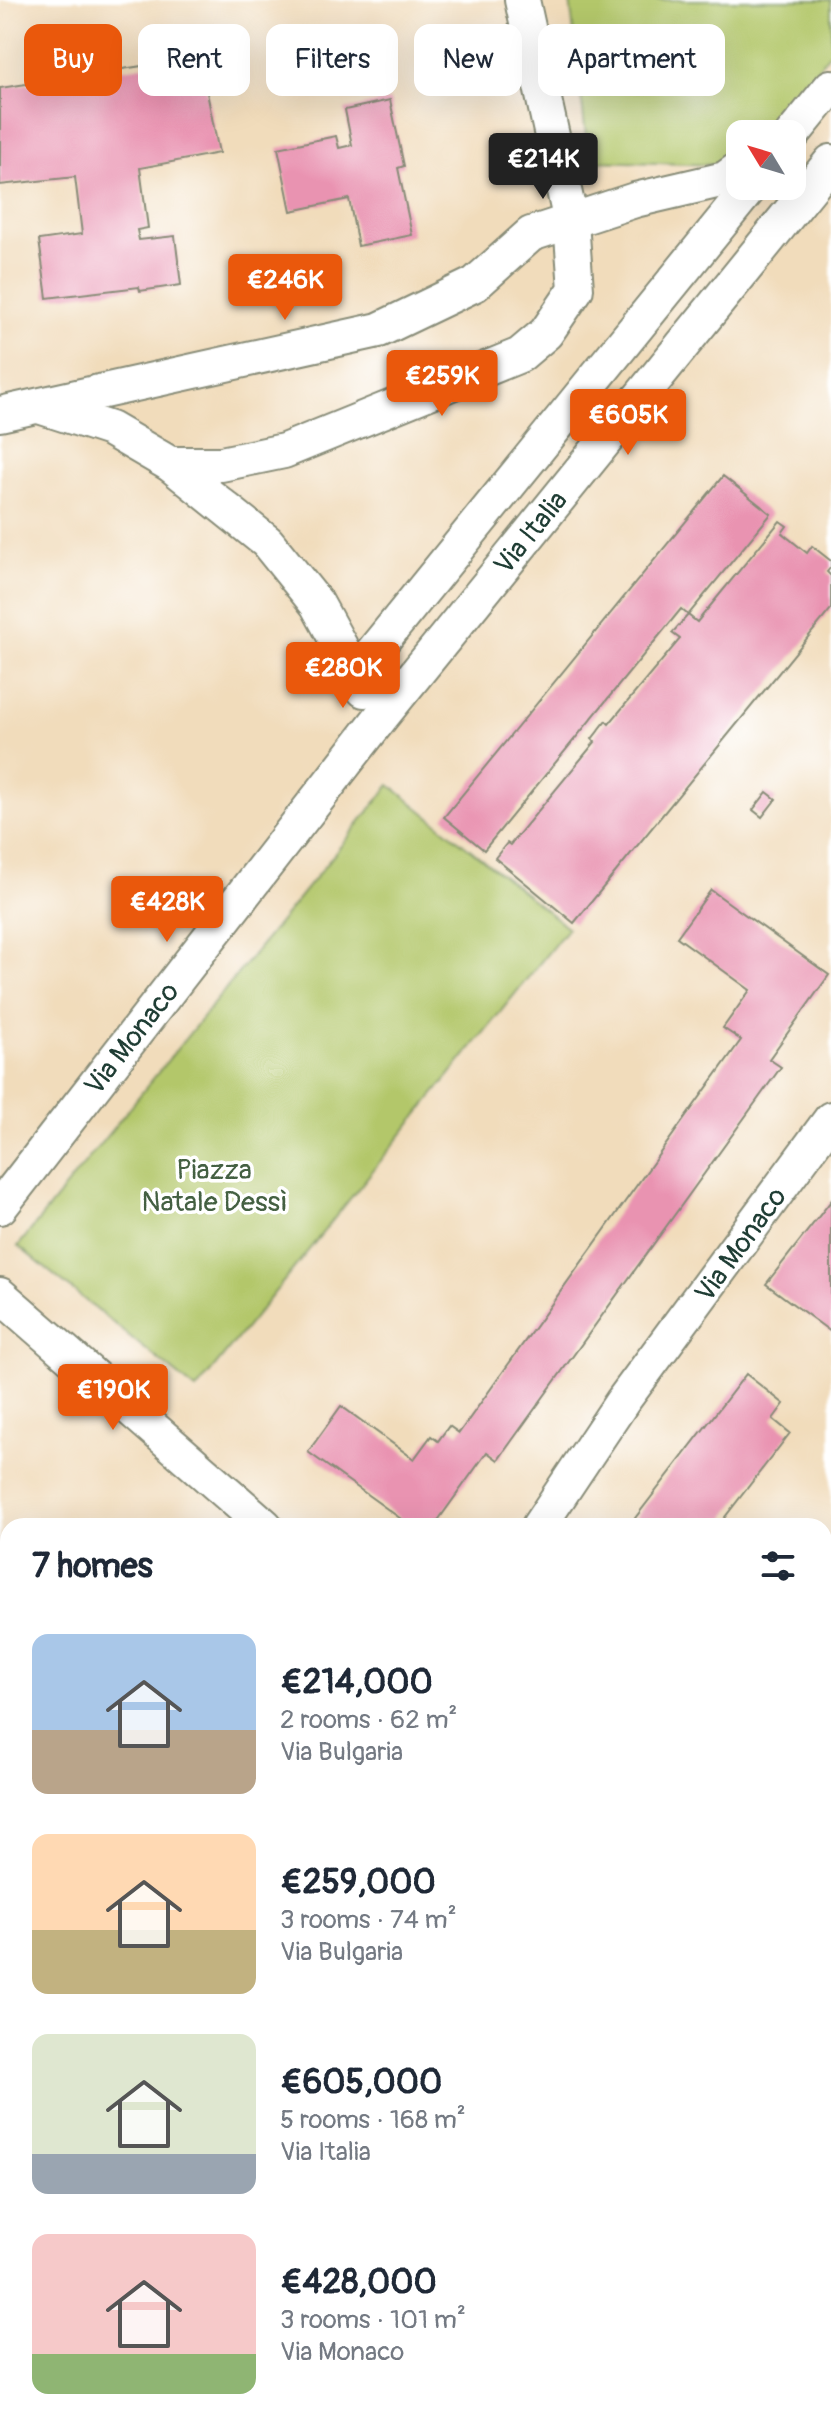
<!DOCTYPE html>
<html lang="en">
<head>
<meta charset="utf-8">
<style>
	:root { --surface:#fff; --page:#f2f2f3; --text:#1f2937; --muted:#747a83; --accent:#ea580c }
	body { margin:0; font-family:Pangolin,sans-serif; background:var(--page); color:var(--text); height:100vh; display:flex; flex-direction:column; font-size:30px; white-space:nowrap }
	* { box-sizing:border-box; margin:0 }
	p { font-size:26px; color:var(--muted) }
	.icon { flex:none; width:44px; height:44px; fill:none; stroke:currentColor; stroke-width:2; stroke-linecap:round; stroke-linejoin:round }
	.map { position:relative; flex:1; overflow:hidden }
	.side { position:absolute; left:0px; top:1518px; width:832px; height:914px; display:flex; flex-direction:column; background:var(--surface); border-radius:24px 24px 0 0; box-shadow:0 8px 32px #0002 }
	.side>* { flex:none }
	.banner { position:absolute; left:24px; top:24px; width:784px; height:72px; display:flex; gap:16px }
	.needle { width:52px; rotate:308deg }
	.fabs { position:absolute; left:726px; top:120px; display:grid; gap:16px }
	.fabs a { display:grid; place-items:center; width:80px; height:80px; border-radius:16px; background:var(--surface); box-shadow:0 8px 32px #0002; font-size:40px }
	.price { position:absolute; translate:-50% -68px; padding:0 18px; border-radius:8px; background:var(--accent); color:#fff; font-size:26px; line-height:52px; filter:drop-shadow(0 2px 4px #0008) }
	.price::after { content:''; position:absolute; left:50%; top:48px; width:24px; height:18px; margin-left:-12px; background:inherit; clip-path:polygon(0 0,100% 0,50% 100%) }
	.price.active { background:#222; color:#fff }
	ul { padding:0; list-style:none }
	li { display:flex; align-items:center; gap:24px; height:200px; padding:0 32px }
	li span { display:grid; place-items:center; flex:none; width:224px; height:160px; border-radius:16px; color:#555 }
	li>.icon { margin-inline-start:auto }
	span .icon { width:96px; height:96px; fill:#fffc; stroke-width:1 }
	li b { font-size:34px }
	h2 { display:flex; justify-content:space-between; align-items:center; height:96px; padding:0 32px; font-size:34px }
	.tag { padding:0 28px; border-radius:16px; background:var(--surface); box-shadow:0 8px 32px #0002; font-size:28px; line-height:72px }
	.tag.active { background:var(--accent); color:#fff }
	.map>svg:first-child { display:block }
</style>
</head>
<body>
<div class="map">
<svg width="831" height="2431" viewBox="0 0 831 2431">
	<rect width="100%" height="100%" fill="#fff"/>
	<filter id="ink" filterUnits="userSpaceOnUse"><feTurbulence type="fractalNoise" baseFrequency=".0125" numOctaves="2"/><feDisplacementMap in="SourceGraphic" scale="16" xChannelSelector="R" yChannelSelector="G"/><feConvolveMatrix kernelMatrix="1 2 1 2 8 2 1 2 1" color-interpolation-filters="sRGB"/></filter>
	<filter id="wash" filterUnits="userSpaceOnUse"><feTurbulence type="fractalNoise" baseFrequency=".006" numOctaves="4" result="noise"/><feDisplacementMap in="SourceGraphic" scale="32" xChannelSelector="R" yChannelSelector="G"/><feGaussianBlur stdDeviation="1.8" result="paint"/><feColorMatrix in="noise" values="0 0 0 0 0 0 0 0 0 0 0 0 0 0 0 0 0 1.4 0 .05"/><feComposite in="paint" operator="in"/></filter>
	<g filter="url(#wash)">
		<rect width="100%" height="100%" fill="#f1dcbb"/>
		<g fill="#b3c76a" stroke="#69824f" stroke-width="2">
			<path d="M570 0H831V51L768 134H740V156L715 165 596 161 587 145Z"/>
			<path d="M390 785 568 928 196 1390 18 1246Z"/>
			<path d="M831 1744V1889L824 1884V1752Z"/>
			<path d="M824 1991 831 1997V2157L824 2162Z"/>
			<path d="M831 2315V2431H721L728 2424H824V2323Z"/>
			<path d="M330 2424H468L460 2431H321Z"/>
		</g>
		<g id="blocks">
			<g fill="#e993b1">
				<path d="M200 57 219 153 140 168 148 228 137 230 139 240 175 236 181 285 140 291 139 287 47 298 39 240 82 234 75 177 0 185V88Z"/>
				<path d="M390 100 404 166 398 168 412 235 358 246 349 199 291 211 278 148 336 136 339 148 352 145 345 110Z"/>
				<path d="M723 476 771 514 688 615 697 622 780 521 787 526 782 533 807 553 812 546 831 561V567L827 572 831 576V609L574 923 495 858 507 843 510 845 595 742 592 739 606 721 609 724 680 639 672 633 688 615 681 609 484 850 444 817Z"/>
				<path d="M767 792 776 799 762 817 753 810Z"/>
				<path d="M711 890 829 975 769 1059 781 1067 498 1460 487 1452 434 1526H411L308 1452 341 1406 414 1459 431 1436 438 1441 449 1426 459 1433 741 1040 723 1028 750 990 677 937Z"/>
				<path d="M831 1201V1332L766 1284Z"/>
				<path d="M746 1374 784 1404 773 1419 790 1433 718 1526H629Z"/>
				<path d="M8 2044V2423L0 2413V2051Z"/>
				<path d="M9 2424H193L185 2431H15Z"/>
			</g>
		</g>
	</g>
	<g filter="url(#ink)">
		<use href="#blocks" fill-opacity="0" stroke="#888c78" stroke-width="2"/>
		<g fill="none" stroke-linecap="round" stroke-linejoin="round">
			<defs>
				<g id="minor">
					<path d="M792 135 831 87"/>
					<path d="M42 407 110 429 170 464 267 542 317 604 364 690"/>
					<path d="M0 414 379 330 475 284 531 234 635 200 725 179 740 168"/>
					<path d="M170 464H221L284 451 520 355 546 333 576 289 571 222 522 0"/>
					<path d="M355 674 751 186"/>
					<path d="M0 1207 381 717 831 162"/>
					<path d="M0 1295 265 1526"/>
					<path d="M539 1526 622 1402 831 1119"/>
					<path d="M0 2010 8 2003"/>
				</g>
				<path id="tertiary" d="M824 1926 831 1928"/>
				<g id="secondary">
					<path d="M824 1959 831 1962"/>
					<path d="M824 2194 831 2191"/>
					<path d="M824 2248 831 2241"/>
					<path d="M542 2431 549 2424"/>
					<path d="M604 2431 613 2424"/>
				</g>
			</defs>
			<use href="#minor" stroke="#888c78" stroke-width="38"/>
			<use href="#tertiary" stroke="#888c78" stroke-width="48"/>
			<use href="#secondary" stroke="#888c78" stroke-width="48"/>
			<use href="#minor" stroke="#fff" stroke-width="34"/>
			<use href="#tertiary" stroke="#fff" stroke-width="44"/>
			<use href="#secondary" stroke="#fee3d2" stroke-width="44"/>
		</g>
	</g>
	<g text-anchor="middle" stroke-width="7" stroke-linejoin="round" paint-order="stroke">
		<g font-size="28" fill="#1f3d34" stroke="#fff">
			<text transform="translate(530 532) rotate(-51)" y="10">Via Italia</text>
			<text transform="translate(131 1038) rotate(-52)" y="10">Via Monaco</text>
			<text transform="translate(740 1244) rotate(-54)" y="10">Via Monaco</text>
		</g>
		<g font-size="28" fill="#446042" stroke="#fff">
			<text x="214" y="1179">Piazza<tspan x="214" dy="32">Natale Dessì</tspan></text>
		</g>
	</g>
</svg>
<div class="fabs">
<a><svg class="needle" viewBox="-14 -14 28 28"><path d="M0-13l5 13h-10z" fill="#e53935"/><path d="M0 13l5-13h-10z" fill="#747a83"/></svg></a>
</div>
<b class="price active" style="left:543px;top:201px">€214K</b>
<b class="price" style="left:285px;top:322px">€246K</b>
<b class="price" style="left:442px;top:418px">€259K</b>
<b class="price" style="left:628px;top:457px">€605K</b>
<b class="price" style="left:343px;top:710px">€280K</b>
<b class="price" style="left:167px;top:944px">€428K</b>
<b class="price" style="left:113px;top:1432px">€190K</b>
<div class="banner">
<a class="tag active">Buy</a>
<a class="tag">Rent</a>
<a class="tag">Filters</a>
<a class="tag">New</a>
<a class="tag">Apartment</a>
</div>
<section class="side">
<h2>7 homes<svg class="icon" aria-label="filters" viewBox="0 0 24 24"><path d="M4 7h16M4 17h16"/><circle cx="9" cy="7" r="2"/><circle cx="15" cy="17" r="2"/></svg></h2>
<ul>
<li><span style="background:linear-gradient(#a9c7e8 60%,#b9a48a 0)"><svg class="icon" aria-label="home" viewBox="0 0 24 24"><path d="M3 11l9-7 9 7M6 9v11h12V9"/></svg></span><div><b>€214,000</b><p>2 rooms · 62 m²</p><p>Via Bulgaria</p></div></li>
<li><span style="background:linear-gradient(#ffd9b3 60%,#c2b280 0)"><svg class="icon" aria-label="home" viewBox="0 0 24 24"><path d="M3 11l9-7 9 7M6 9v11h12V9"/></svg></span><div><b>€259,000</b><p>3 rooms · 74 m²</p><p>Via Bulgaria</p></div></li>
<li><span style="background:linear-gradient(#dfe7d0 75%,#9aa5b1 0)"><svg class="icon" aria-label="home" viewBox="0 0 24 24"><path d="M3 11l9-7 9 7M6 9v11h12V9"/></svg></span><div><b>€605,000</b><p>5 rooms · 168 m²</p><p>Via Italia</p></div></li>
<li><span style="background:linear-gradient(#f6c9c9 75%,#8fb573 0)"><svg class="icon" aria-label="home" viewBox="0 0 24 24"><path d="M3 11l9-7 9 7M6 9v11h12V9"/></svg></span><div><b>€428,000</b><p>3 rooms · 101 m²</p><p>Via Monaco</p></div></li>
</ul>
</section>
</div>
</body>
</html>
